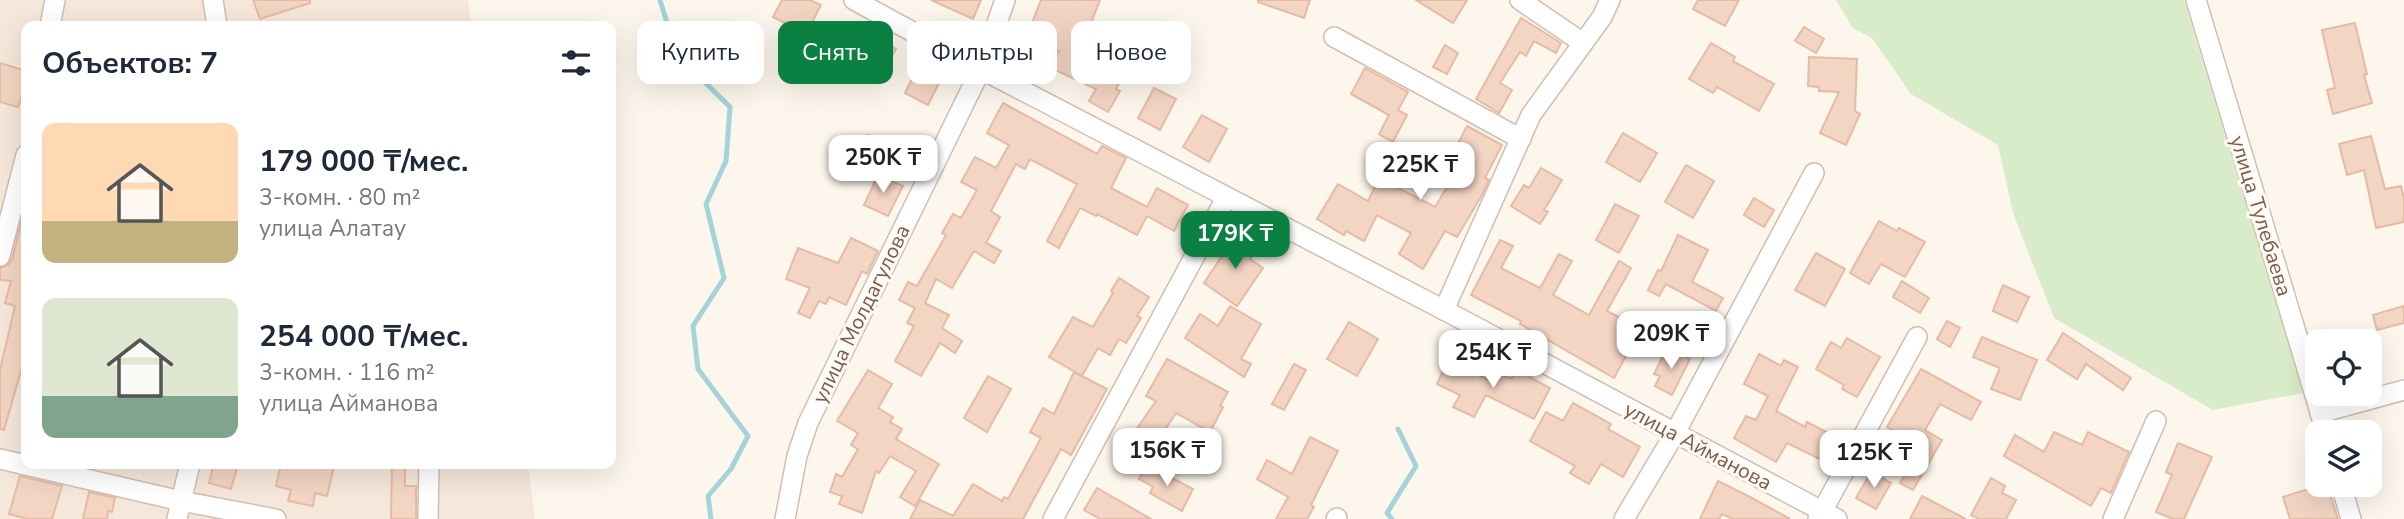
<!DOCTYPE html>
<html lang="ru">
<head>
<meta charset="utf-8">
<style>
	:root { --surface:#fff; --page:#f2f2f3; --text:#1f2937; --muted:#747a83; --accent:#0b8043 }
	body { margin:0; font-family:"Nunito Sans",sans-serif; background:var(--page); color:var(--text); height:100vh; display:flex; flex-direction:column; font-size:26px; white-space:nowrap }
	* { box-sizing:border-box; margin:0 }
	p { font-size:23px; color:var(--muted) }
	.icon { flex:none; width:38px; height:38px; fill:none; stroke:currentColor; stroke-width:2; stroke-linecap:round; stroke-linejoin:round }
	.map { position:relative; flex:1; overflow:hidden }
	.details { position:absolute; left:21px; top:21px; width:595px; height:448px; display:flex; flex-direction:column; background:var(--surface); border-radius:14px; box-shadow:0 7px 28px #0002 }
	.details>* { flex:none }
	.banner { position:absolute; left:637px; top:21px; width:665px; height:63px; display:flex; gap:14px }
	.controls { position:absolute; left:2305px; top:329px; display:grid; gap:14px }
	.controls a { display:grid; place-items:center; width:77px; height:77px; border-radius:14px; background:var(--surface); box-shadow:0 7px 28px #0002; font-size:35px }
	.price { position:absolute; translate:-50% -60px; padding:0 16px; border-radius:14px; background:#fff; color:#222; font-size:23px; line-height:46px; filter:drop-shadow(0 2px 4px #0008) }
	.price::after { content:''; position:absolute; left:50%; top:42px; width:21px; height:16px; margin-left:-10px; background:inherit; clip-path:polygon(0 0,100% 0,50% 100%) }
	.price.on { background:var(--accent); color:#fff }
	ul { padding:0; list-style:none }
	li { display:flex; align-items:center; gap:21px; height:175px; padding:0 21px }
	li span { display:grid; place-items:center; flex:none; width:196px; height:140px; border-radius:14px; color:#555 }
	li>.icon { margin-inline-start:auto }
	span .icon { width:84px; height:84px; fill:#fffc; stroke-width:1 }
	li b { font-size:30px }
	h2 { display:flex; justify-content:space-between; align-items:center; height:84px; padding:0 21px; font-size:30px }
	.pill { padding:0 24px; border-radius:14px; background:var(--surface); box-shadow:0 7px 28px #0002; font-size:24px; line-height:63px }
	.pill.on { background:var(--accent); color:#fff }
	.map>svg:first-child { display:block }
</style>
</head>
<body>
<div class="map">
<svg width="2404" height="519" viewBox="0 0 2404 519">
	<rect width="100%" height="100%" fill="#fdf6ec"/>
	<path fill="#f5e8da" d="M0 0H468L472 26H26V464H528L535 519H0Z"/>
	<path fill="#d8ecc9" d="M1836 0H2184L2303 393 2213 410 2054 318 2013 213 1998 145 1911 94 1872 38 1853 28Z"/>
	<g fill="none" stroke-linecap="round" stroke-linejoin="round">
		<g stroke="#a5d3da" stroke-width="5">
			<path d="M660 0 677 55 730 107 726 161 706 204 724 278 693 326 698 369 748 436 731 469 708 496 711 519"/>
			<path d="M1392 519 1387 513 1416 466 1398 429"/>
		</g>
	</g>
	<g fill="#f3d5c3" stroke="#e6bba3" stroke-width="2">
		<path d="M253 0H310V3L260 19Z"/>
		<path d="M782 0H810L821 5 806 34 773 17Z"/>
		<path d="M931 0H981L973 19Z"/>
		<path d="M1041 0H1100L1088 31 1116 44 1118 40 1137 50 1116 89 1120 91 1108 112 1089 101 1096 89 1051 68 1059 51 1026 38Z"/>
		<path d="M1258 0H1310L1304 18 1258 2Z"/>
		<path d="M1416 0H1467L1453 23Z"/>
		<path d="M1698 0H1739L1725 26 1693 9Z"/>
		<path d="M1521 18 1561 43 1556 53 1534 41 1526 56 1520 52 1500 83 1512 90 1499 113 1476 99Z"/>
		<path d="M2355 23 2367 74 2364 75 2372 103 2333 114 2327 90 2335 88 2322 30Z"/>
		<path d="M1804 27 1824 39 1816 53 1795 41Z"/>
		<path d="M869 32 896 49 882 72 855 55Z"/>
		<path d="M821 36 841 45 825 80 805 71Z"/>
		<path d="M1711 43 1735 57 1733 61 1774 84 1759 111 1717 87 1713 93 1689 79Z"/>
		<path d="M1445 45 1458 53 1447 74 1433 67Z"/>
		<path d="M1809 57 1857 59 1855 111 1860 114 1846 145 1820 133 1839 92 1819 91V87L1808 86Z"/>
		<path d="M922 58 946 69 928 105 905 93Z"/>
		<path d="M0 63 26 71V83L18 107 0 102Z"/>
		<path d="M1365 68 1408 92 1398 110 1407 115 1393 142 1379 134 1389 115 1351 94Z"/>
		<path d="M1154 88 1176 99 1160 130 1138 118Z"/>
		<path d="M1003 103 1097 154 1102 146 1126 158 1111 188 1147 207 1157 188 1188 205 1174 231 1147 216 1137 235 1097 214 1096 216 1080 208 1059 248 1047 241 1077 184 1030 159 1025 169 1016 164 991 211 1000 217 986 243 1001 251 994 263 974 251 952 288 936 279 925 303 949 315 942 328 962 341 955 353 940 343 921 376 895 361 914 326 907 323 915 308 899 300 908 282 917 286 946 235 942 233 953 214 961 218 977 190 961 182 975 157 996 168 1009 145 987 133Z"/>
		<path d="M1202 115 1227 129 1209 162 1183 147Z"/>
		<path d="M1467 126 1502 145 1485 178 1489 180 1482 195 1457 237 1445 231 1423 269 1399 254 1411 233 1377 215 1364 241 1346 231 1344 235 1317 219 1338 184 1368 201 1379 178 1435 207 1455 174 1445 169Z"/>
		<path d="M1623 133 1657 153 1640 182 1606 162Z"/>
		<path d="M867 135 894 148 882 171 855 158Z"/>
		<path d="M2371 136 2385 189 2401 186 2404 199V222L2376 228 2364 170 2347 175 2339 144Z"/>
		<path d="M1686 165 1714 181 1693 218 1665 202Z"/>
		<path d="M1541 168 1562 180 1544 210 1548 212 1540 224 1511 206 1524 185 1529 188Z"/>
		<path d="M878 175 903 186 888 216 864 205Z"/>
		<path d="M1754 198 1774 210 1764 227 1744 215Z"/>
		<path d="M1615 204 1639 216 1619 253 1596 240Z"/>
		<path d="M23 215H26V353L4 430 0 429V370L15 306 5 303 11 281 0 280V268L8 265 12 260Z"/>
		<path d="M1879 221 1897 231 1899 228 1925 242 1905 277 1881 264 1869 284 1850 273Z"/>
		<path d="M1242 234 1259 246 1250 259 1263 268 1237 306 1204 283 1227 248 1231 250Z"/>
		<path d="M1678 235 1708 250 1692 282 1723 298 1716 311 1666 284 1659 296 1648 290 1658 270 1661 271Z"/>
		<path d="M851 238 878 251 867 274 862 271 846 305 829 297 826 304 819 301 810 318 798 313 810 288 786 279 798 248 838 263Z"/>
		<path d="M1500 240 1513 246 1501 268 1540 288 1559 254 1572 261 1553 295 1589 315 1619 261 1631 268 1607 311 1641 329 1614 378 1520 324 1521 321 1471 295Z"/>
		<path d="M1816 253 1845 269 1825 306 1795 290Z"/>
		<path d="M1119 278 1149 297 1137 316 1141 318 1126 343 1119 339 1110 355 1098 348 1082 376 1049 357 1073 317 1093 327 1113 293 1111 291Z"/>
		<path d="M1902 281 1929 298 1920 313 1893 297Z"/>
		<path d="M2003 285 2029 297 2017 322 1993 311Z"/>
		<path d="M1230 306 1261 324 1241 359 1251 364 1244 377 1185 338 1200 314 1218 326Z"/>
		<path d="M2404 306V323L2377 330 2373 315Z"/>
		<path d="M1947 321 1960 328 1950 347 1937 339Z"/>
		<path d="M1349 322 1378 339 1357 376 1327 359Z"/>
		<path d="M2063 333 2131 378 2123 390 2086 364 2077 379 2047 360Z"/>
		<path d="M1982 337 2037 360 2020 400 1991 389 2000 368 1973 357Z"/>
		<path d="M1847 338 1880 357 1857 397 1842 389 1844 385 1816 369 1831 342 1841 348Z"/>
		<path d="M1667 348 1690 359 1672 395 1655 386 1660 376 1654 374Z"/>
		<path d="M1759 354 1781 366 1784 360 1798 367 1776 411 1805 427 1807 422 1840 439 1828 463 1787 443 1776 462 1734 438 1746 416 1756 420 1768 396 1744 384Z"/>
		<path d="M1167 359 1228 392 1220 406 1223 407 1210 432 1176 413 1156 443 1136 430 1156 401 1146 396Z"/>
		<path d="M1448 360 1496 384 1501 374 1511 379 1516 370 1550 388 1534 419 1486 395 1474 417 1453 407 1460 395 1437 384Z"/>
		<path d="M1294 364 1306 370 1284 410 1272 404Z"/>
		<path d="M1921 369 1981 402 1971 420 1940 404 1925 430 1942 440 1913 490 1900 483 1911 464 1908 462 1918 445 1887 427Z"/>
		<path d="M868 370 892 384 878 408 893 417 890 422 902 429 896 439 939 464 915 506 900 497 916 471 890 456 879 473 876 471 862 513 839 504 842 496 830 492 836 474 842 477 858 449 851 445 858 433 837 421Z"/>
		<path d="M1074 372 1107 389 1071 455 1061 449 1023 519H910L920 500 953 516 973 484 1002 501 1004 497 1008 499 1041 438 1030 432 1043 408 1054 414Z"/>
		<path d="M988 376 1011 389 987 432 964 418Z"/>
		<path d="M1573 403 1611 424 1608 429 1640 447 1623 477 1601 464 1589 484 1570 473 1575 466 1530 441 1546 412 1563 421Z"/>
		<path d="M2054 432 2082 445 2088 432 2129 452 2111 493 2101 488 2091 506 2004 456 2015 435 2044 452Z"/>
		<path d="M1310 437 1338 451 1311 505 1314 507 1307 519H1276L1288 497 1257 479 1267 460 1292 474Z"/>
		<path d="M2178 443 2212 457 2184 519H2173L2156 512 2172 475 2166 472Z"/>
		<path d="M214 464H238L231 489 209 483Z"/>
		<path d="M281 464H322L334 466 327 496 315 493 313 506 288 501 291 490 276 486Z"/>
		<path d="M392 464H405V486H416V519H391Z"/>
		<path d="M1147 465 1193 489 1182 511 1150 493 1153 487 1139 479Z"/>
		<path d="M1871 472 1891 483 1876 509 1856 498Z"/>
		<path d="M20 476 62 486 52 519H28L9 514Z"/>
		<path d="M1991 478 2005 486 2002 493 2016 500 2006 519H1979L1971 515Z"/>
		<path d="M1718 481 1750 497 1790 519H1733L1722 514 1719 519H1700Z"/>
		<path d="M2322 485H2327L2338 519H2290L2283 497Z"/>
		<path d="M1097 488 1151 519H1100L1084 510Z"/>
		<path d="M89 492 115 498 112 512 108 511 107 519H83Z"/>
		<path d="M1922 496 1966 519H1910Z"/>
	</g>
	<g fill="none" stroke-linecap="round" stroke-linejoin="round">
		<defs>
			<g id="minor">
				<path d="M213 0 217 26"/>
				<path d="M854 0 981 69 1444 310 1837 519"/>
				<path d="M1520 0 1583 43"/>
				<path d="M2196 0 2326 432"/>
				<path d="M50 26 55 0"/>
				<path d="M1334 37 1521 139"/>
				<path d="M0 256 26 155"/>
				<path d="M1444 310 1531 115 1602 17 1610 0"/>
				<path d="M2320 413 2404 390"/>
				<path d="M0 459 181 501 276 519"/>
				<path d="M2341 485 2351 519"/>
				<path d="M177 519 190 464"/>
				<path d="M428 519 429 464"/>
				<path d="M785 519 797 456 808 423 981 69 1005 0"/>
				<path d="M1053 519 1226 198"/>
				<path d="M1336 519 1337 518"/>
				<path d="M1624 519 1675 433 1814 173"/>
				<path d="M1818 519 1917 337"/>
				<path d="M2113 519 2156 421"/>
			</g>
		</defs>
		<use href="#minor" stroke="#d1beb0" stroke-width="22"/>
		<use href="#minor" stroke="#fff" stroke-width="19"/>
	</g>
	<g text-anchor="middle" stroke-width="6" stroke-linejoin="round" paint-order="stroke">
		<g font-size="21" fill="#7a5c4d" stroke="#fffaf3">
			<text transform="translate(2261 216) rotate(73)" y="7">улица Тулебаева</text>
			<text transform="translate(861 314) rotate(-64)" y="7">улица Молдагулова</text>
			<text transform="translate(1698 446) rotate(28)" y="7">улица Айманова</text>
		</g>
	</g>
</svg>
<div class="controls">
<a><svg class="icon" aria-label="locate" viewBox="0 0 24 24"><circle cx="12" cy="12" r="6"/><path d="M12 2v4M12 18v4M2 12h4M18 12h4"/></svg></a>
<a><svg class="icon" aria-label="layers" viewBox="0 0 24 24"><path d="M12 4l9 5-9 5-9-5zM3 14l9 5 9-5"/></svg></a>
</div>
<b class="price" style="left:883px;top:195px">250K ₸</b>
<b class="price" style="left:1420px;top:202px">225K ₸</b>
<b class="price on" style="left:1235px;top:271px">179K ₸</b>
<b class="price" style="left:1671px;top:371px">209K ₸</b>
<b class="price" style="left:1493px;top:390px">254K ₸</b>
<b class="price" style="left:1167px;top:488px">156K ₸</b>
<b class="price" style="left:1874px;top:490px">125K ₸</b>
<div class="banner">
<a class="pill">Купить</a>
<a class="pill on">Снять</a>
<a class="pill">Фильтры</a>
<a class="pill">Новое</a>
</div>
<section class="details">
<h2>Объектов: 7<svg class="icon" aria-label="filters" viewBox="0 0 24 24"><path d="M4 7h16M4 17h16"/><circle cx="9" cy="7" r="2"/><circle cx="15" cy="17" r="2"/></svg></h2>
<ul>
<li><span style="background:linear-gradient(#ffd9b3 70%,#c2b280 0)"><svg class="icon" aria-label="home" viewBox="0 0 24 24"><path d="M3 11l9-7 9 7M6 9v11h12V9"/></svg></span><div><b>179 000 ₸/мес.</b><p>3-комн. · 80 m²</p><p>улица Алатау</p></div></li>
<li><span style="background:linear-gradient(#dfe7d0 70%,#7fa58c 0)"><svg class="icon" aria-label="home" viewBox="0 0 24 24"><path d="M3 11l9-7 9 7M6 9v11h12V9"/></svg></span><div><b>254 000 ₸/мес.</b><p>3-комн. · 116 m²</p><p>улица Айманова</p></div></li>
</ul>
</section>
</div>
</body>
</html>
